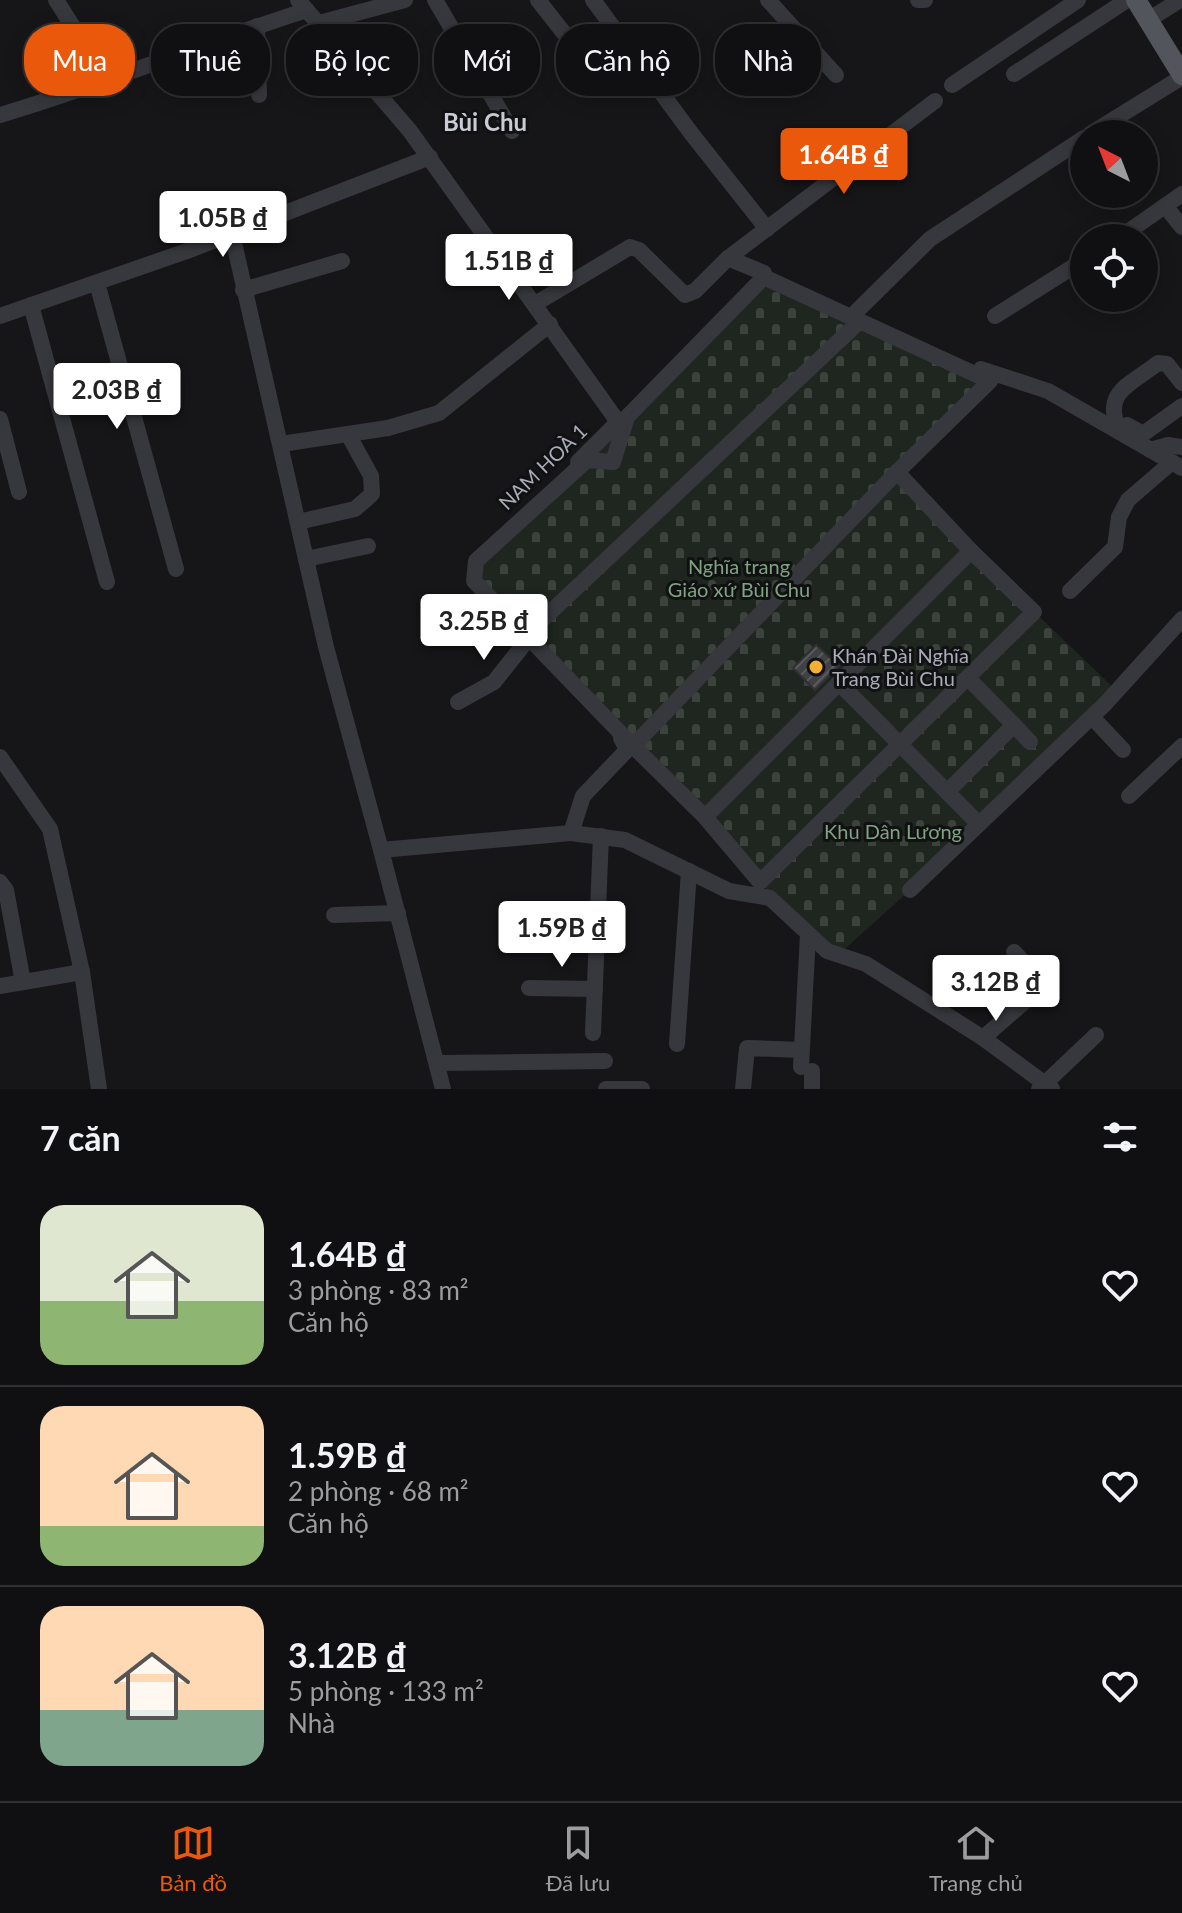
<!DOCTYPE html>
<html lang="vi">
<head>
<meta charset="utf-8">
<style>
	:root { --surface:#101012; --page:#19191b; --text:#f1f3f6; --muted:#9c9d9f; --line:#303032; --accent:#ea580c }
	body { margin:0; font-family:Lato,sans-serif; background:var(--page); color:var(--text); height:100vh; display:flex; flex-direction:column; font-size:30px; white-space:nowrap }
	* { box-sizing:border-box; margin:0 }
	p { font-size:26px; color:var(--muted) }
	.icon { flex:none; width:44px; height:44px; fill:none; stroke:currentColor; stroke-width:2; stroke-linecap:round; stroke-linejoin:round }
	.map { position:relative; height:1089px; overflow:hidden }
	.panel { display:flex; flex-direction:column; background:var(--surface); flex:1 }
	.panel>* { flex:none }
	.top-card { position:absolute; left:24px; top:24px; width:1134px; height:72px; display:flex; gap:16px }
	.needle { width:52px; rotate:318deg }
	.buttons { position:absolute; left:1070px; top:120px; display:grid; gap:16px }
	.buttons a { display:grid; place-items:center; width:88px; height:88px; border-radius:50%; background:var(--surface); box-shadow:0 4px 20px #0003,0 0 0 2px var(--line); font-size:40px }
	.price { position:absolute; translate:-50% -68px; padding:0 18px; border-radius:8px; background:#fff; color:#222; font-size:26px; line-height:52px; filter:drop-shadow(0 2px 4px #0008) }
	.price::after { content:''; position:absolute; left:50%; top:48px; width:24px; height:18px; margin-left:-12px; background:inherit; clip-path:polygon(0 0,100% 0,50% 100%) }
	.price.selected { background:var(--accent); color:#fff }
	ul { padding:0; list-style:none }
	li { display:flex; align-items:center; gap:24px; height:200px; padding:0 40px }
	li+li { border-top:2px solid var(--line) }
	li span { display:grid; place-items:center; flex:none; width:224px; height:160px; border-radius:24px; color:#555 }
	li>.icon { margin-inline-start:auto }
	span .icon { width:96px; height:96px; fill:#fffc; stroke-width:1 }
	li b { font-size:34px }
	h2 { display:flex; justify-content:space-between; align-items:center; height:96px; padding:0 40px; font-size:34px }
	.chip { padding:0 28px; border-radius:32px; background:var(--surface); box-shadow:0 4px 20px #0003,0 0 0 2px var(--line); font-size:28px; line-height:72px }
	.chip.selected { background:var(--accent); color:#fff }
	.menu { display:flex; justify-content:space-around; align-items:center; height:112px; border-top:2px solid var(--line); background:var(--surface); font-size:22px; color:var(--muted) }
	.menu a { display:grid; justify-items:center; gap:4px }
	.menu .selected { color:var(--accent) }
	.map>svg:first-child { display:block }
</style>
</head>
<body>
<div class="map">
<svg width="1182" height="1089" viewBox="0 0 1182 1089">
	<defs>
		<pattern id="cemetery-stones" width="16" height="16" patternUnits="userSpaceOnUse" patternTransform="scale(2)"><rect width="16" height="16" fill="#1e261f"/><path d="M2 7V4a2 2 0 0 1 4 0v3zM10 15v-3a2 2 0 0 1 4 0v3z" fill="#3c433d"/></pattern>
		<pattern id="building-hatch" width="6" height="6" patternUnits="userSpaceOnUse" patternTransform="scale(2)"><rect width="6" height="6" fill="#404145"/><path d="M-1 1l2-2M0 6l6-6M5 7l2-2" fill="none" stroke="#595a5e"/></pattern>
	</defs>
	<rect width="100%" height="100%" fill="#161618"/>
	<path fill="url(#cemetery-stones)" d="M764 273 996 375 901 472 971 551 1117 691 910 890 837 956 776 901 702 813 471 582 474 560Z"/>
	<path fill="url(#building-hatch)" stroke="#303034" stroke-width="2" d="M816 645 839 666 815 690 793 668Z"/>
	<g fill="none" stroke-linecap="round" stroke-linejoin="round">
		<g stroke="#37383d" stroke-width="16">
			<path d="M56 0 108 82"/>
			<path d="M298 0 410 131 618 422 578 462"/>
			<path d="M435 0 512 131"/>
			<path d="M538 0 603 83"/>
			<path d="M593 0 691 133 767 229"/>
			<path d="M768 0 836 75"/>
			<path d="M918 0H925"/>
			<path d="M1148 20 1180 0"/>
			<path d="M319 23 405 0"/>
			<path d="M257 26 259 95"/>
			<path d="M1014 74 1127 0"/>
			<path d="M952 85 1078 0"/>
			<path d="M761 86 809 45"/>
			<path d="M0 115C104 84 204 43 307 10"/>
			<path d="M1090 134 1182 77"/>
			<path d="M1165 206 1182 227"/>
			<path d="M232 234 326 647 381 850 571 833 625 840 729 891 770 898 827 951 866 964 983 1038 1052 1089"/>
			<path d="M1119 238 1182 194"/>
			<path d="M728 258 935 101"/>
			<path d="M764 277 990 381 897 472 633 746 474 581 476 561 587 460 613 462 627 417Z"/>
			<path d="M97 283 176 569"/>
			<path d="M243 290 342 261"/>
			<path d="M535 304 630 247 639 250 685 295 695 291 728 258 764 273"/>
			<path d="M31 305 107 582"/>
			<path d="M856 312 930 239 1084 138"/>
			<path d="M0 316 187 251 430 157"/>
			<path d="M995 316 1084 260"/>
			<path d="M981 369 1048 391 1182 468"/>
			<path d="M0 419 19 492"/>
			<path d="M1127 425 1143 434 1182 406"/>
			<path d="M1119 430C1102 392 1130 385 1158 363L1167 364 1182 383"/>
			<path d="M281 444 388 428 439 413 550 324"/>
			<path d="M1150 450 1168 445 1182 447"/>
			<path d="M298 522 355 509 372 494 371 476 348 434"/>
			<path d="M306 559 368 546"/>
			<path d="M1070 591 1115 547 1119 517 1128 500 1172 462"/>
			<path d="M524 637 860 321"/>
			<path d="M839 683 976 821"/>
			<path d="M458 702 494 682 525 643"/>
			<path d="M1092 717 1123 750"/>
			<path d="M1014 725 1030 742"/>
			<path d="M633 746 705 817 971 551 897 472"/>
			<path d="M0 757 50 829 82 972 99 1089"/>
			<path d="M947 792 1014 725 968 678"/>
			<path d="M1129 796 1182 746"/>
			<path d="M705 817 760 882 1034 612 971 551"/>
			<path d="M571 833 583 796 627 750 621 738"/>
			<path d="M381 850 443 1089"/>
			<path d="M0 882 6 890 23 982"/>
			<path d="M910 890 1105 704 1182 619"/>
			<path d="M334 915 398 913"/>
			<path d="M0 986 82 972"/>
			<path d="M529 988 595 989"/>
			<path d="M593 1033 601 836"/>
			<path d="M983 1038 1038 990 1039 979 1014 952"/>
			<path d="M677 1044 689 871"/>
			<path d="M437 1063 605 1061"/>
			<path d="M801 1067 808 934"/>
			<path d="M812 1071V1089"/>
			<path d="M606 1089H642"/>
			<path d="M743 1089 747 1048 801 1050"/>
			<path d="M1039 1089 1096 1035"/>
		</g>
		<path stroke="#53555c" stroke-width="20" d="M1136 0 1182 75"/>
	</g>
	<circle fill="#f2b134" stroke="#111113" stroke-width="3" cx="816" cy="667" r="8"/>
	<g text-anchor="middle" stroke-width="6" stroke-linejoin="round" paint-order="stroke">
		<g font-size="20" fill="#a8adb8" stroke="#111113">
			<text transform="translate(543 467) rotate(-44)" y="7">NAM HOÀ 1</text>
		</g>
		<g font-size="20" fill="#7fa381" stroke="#111113">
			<text x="739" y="574">Nghĩa trang<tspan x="739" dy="23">Giáo xứ Bùi Chu</tspan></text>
			<text x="893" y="839">Khu Dân Lương</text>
		</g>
		<g font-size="20" fill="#a8adb8" stroke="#111113" text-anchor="start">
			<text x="832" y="663">Khán Đài Nghĩa<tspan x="832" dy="23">Trang Bùi Chu</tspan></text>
		</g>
		<g font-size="24" font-weight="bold" fill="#c9ccd4" stroke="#111113">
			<text x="485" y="131">Bùi Chu</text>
		</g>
	</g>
</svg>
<div class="buttons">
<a><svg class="needle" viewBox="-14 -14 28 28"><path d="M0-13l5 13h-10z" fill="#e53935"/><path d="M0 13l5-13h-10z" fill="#9c9d9f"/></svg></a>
<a><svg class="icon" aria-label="locate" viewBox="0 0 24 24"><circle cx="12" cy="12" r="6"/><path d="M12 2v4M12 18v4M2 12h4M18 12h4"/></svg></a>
</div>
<b class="price selected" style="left:844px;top:196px">1.64B ₫</b>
<b class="price" style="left:223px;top:259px">1.05B ₫</b>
<b class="price" style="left:509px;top:302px">1.51B ₫</b>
<b class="price" style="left:117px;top:431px">2.03B ₫</b>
<b class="price" style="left:484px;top:662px">3.25B ₫</b>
<b class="price" style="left:562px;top:969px">1.59B ₫</b>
<b class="price" style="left:996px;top:1023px">3.12B ₫</b>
<div class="top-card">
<a class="chip selected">Mua</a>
<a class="chip">Thuê</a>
<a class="chip">Bộ lọc</a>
<a class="chip">Mới</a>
<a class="chip">Căn hộ</a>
<a class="chip">Nhà</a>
</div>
</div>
<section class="panel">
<h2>7 căn<svg class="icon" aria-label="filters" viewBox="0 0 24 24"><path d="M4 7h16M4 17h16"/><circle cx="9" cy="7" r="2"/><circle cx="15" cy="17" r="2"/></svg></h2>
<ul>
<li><span style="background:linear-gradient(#dfe7d0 60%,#8fb573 0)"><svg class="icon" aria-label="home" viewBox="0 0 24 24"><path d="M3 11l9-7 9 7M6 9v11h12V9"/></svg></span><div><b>1.64B ₫</b><p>3 phòng · 83 m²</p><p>Căn hộ</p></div><svg class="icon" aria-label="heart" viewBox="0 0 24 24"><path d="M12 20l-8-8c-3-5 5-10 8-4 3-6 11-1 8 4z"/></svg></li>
<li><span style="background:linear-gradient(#ffd9b3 75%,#8fb573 0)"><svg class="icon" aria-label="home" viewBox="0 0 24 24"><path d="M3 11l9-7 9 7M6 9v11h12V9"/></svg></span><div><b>1.59B ₫</b><p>2 phòng · 68 m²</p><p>Căn hộ</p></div><svg class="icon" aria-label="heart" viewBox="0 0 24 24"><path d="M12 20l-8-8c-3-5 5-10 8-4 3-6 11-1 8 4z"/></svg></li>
<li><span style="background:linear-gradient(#ffd9b3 65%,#7fa58c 0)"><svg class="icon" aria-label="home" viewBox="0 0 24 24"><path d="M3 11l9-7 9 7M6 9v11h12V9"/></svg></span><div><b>3.12B ₫</b><p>5 phòng · 133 m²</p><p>Nhà</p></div><svg class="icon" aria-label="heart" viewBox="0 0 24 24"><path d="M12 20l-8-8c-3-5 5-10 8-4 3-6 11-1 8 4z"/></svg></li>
</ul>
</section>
<nav class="menu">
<a class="selected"><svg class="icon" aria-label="map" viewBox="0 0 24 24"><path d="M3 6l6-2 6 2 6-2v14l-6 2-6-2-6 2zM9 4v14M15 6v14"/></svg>Bản đồ</a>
<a><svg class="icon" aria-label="saved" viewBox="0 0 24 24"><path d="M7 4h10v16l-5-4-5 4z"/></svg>Đã lưu</a>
<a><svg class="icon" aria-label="home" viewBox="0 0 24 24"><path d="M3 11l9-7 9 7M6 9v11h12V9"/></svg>Trang chủ</a>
</nav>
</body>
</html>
